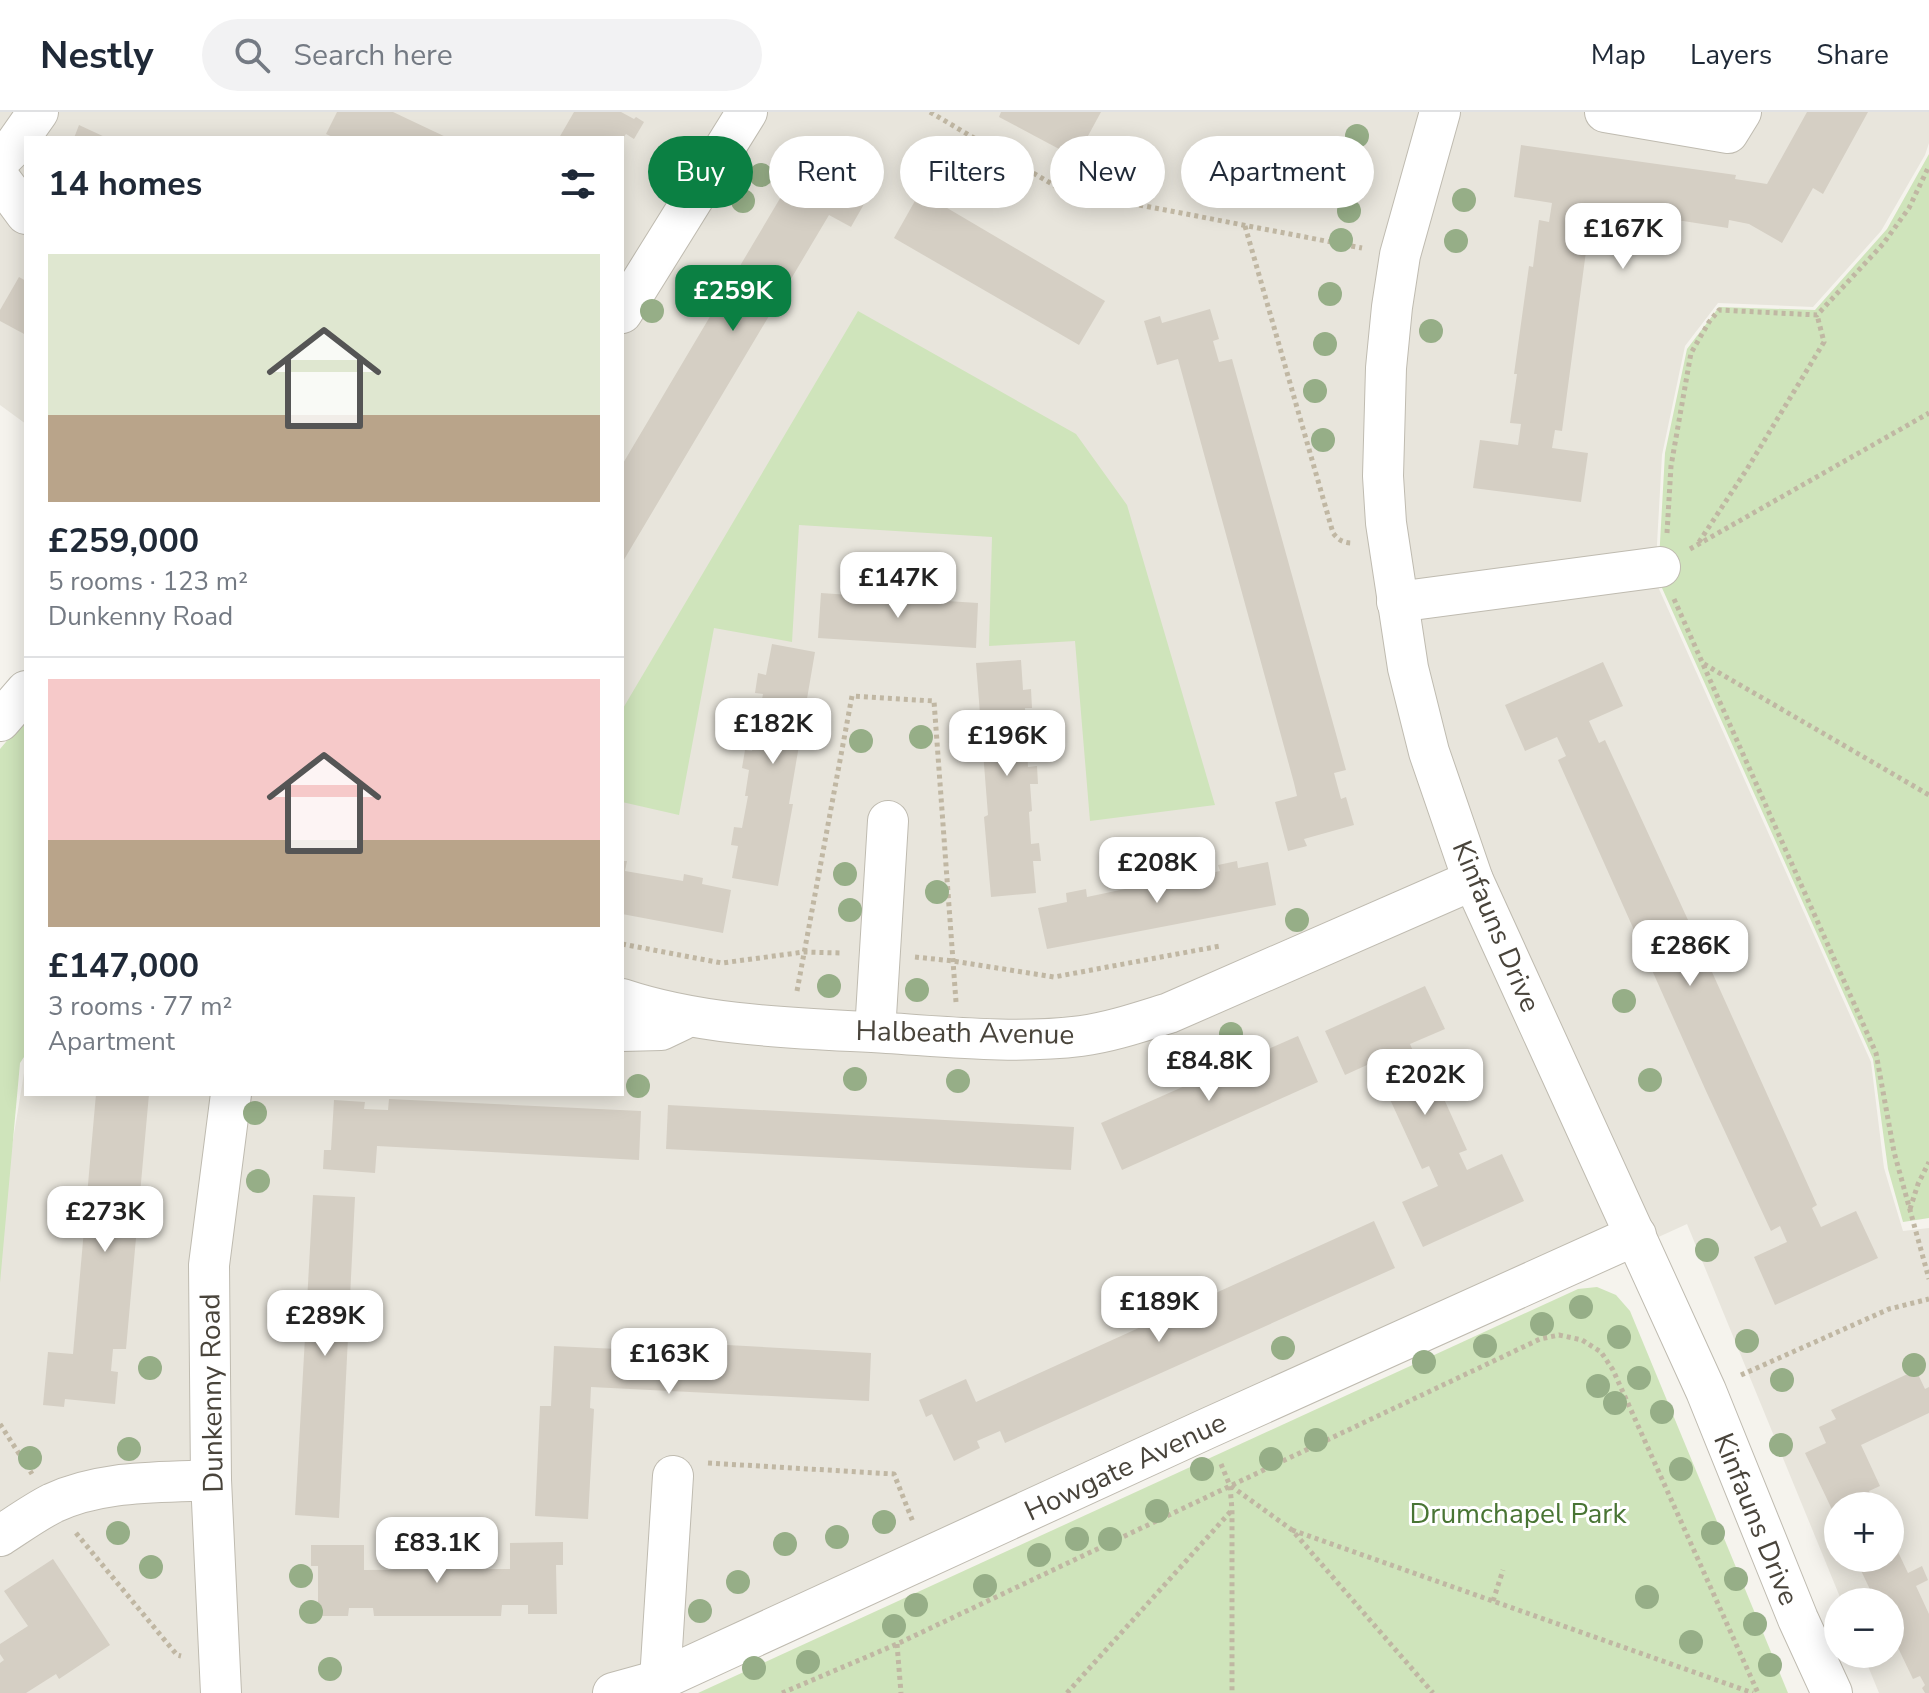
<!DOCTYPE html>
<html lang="en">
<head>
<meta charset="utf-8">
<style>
	:root { --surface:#fff; --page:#f2f2f3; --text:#1f2937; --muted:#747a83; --line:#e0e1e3; --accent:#0b8043 }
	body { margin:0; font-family:"Nunito Sans",sans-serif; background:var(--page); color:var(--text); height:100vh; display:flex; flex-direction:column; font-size:30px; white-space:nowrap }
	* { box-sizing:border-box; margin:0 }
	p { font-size:26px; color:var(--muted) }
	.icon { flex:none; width:44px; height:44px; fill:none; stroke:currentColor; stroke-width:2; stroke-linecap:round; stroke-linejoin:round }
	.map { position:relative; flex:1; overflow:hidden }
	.drawer { position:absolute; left:24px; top:24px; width:600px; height:960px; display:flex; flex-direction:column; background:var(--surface); border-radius:0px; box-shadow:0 4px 20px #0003 }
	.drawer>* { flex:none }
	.guide { position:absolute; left:648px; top:24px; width:760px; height:72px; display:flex; gap:16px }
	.fabs { position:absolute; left:1824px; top:1380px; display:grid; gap:16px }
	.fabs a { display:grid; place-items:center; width:80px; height:80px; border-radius:50%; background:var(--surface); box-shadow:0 4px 20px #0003; font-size:40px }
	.price { position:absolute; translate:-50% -68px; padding:0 18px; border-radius:16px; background:#fff; color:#222; font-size:26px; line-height:52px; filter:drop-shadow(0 2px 4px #0008) }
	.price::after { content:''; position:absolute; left:50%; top:48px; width:24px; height:18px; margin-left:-12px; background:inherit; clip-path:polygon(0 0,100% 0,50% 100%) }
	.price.active { background:var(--accent); color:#fff }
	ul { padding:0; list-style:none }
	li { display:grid; align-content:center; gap:16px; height:424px; padding:0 24px }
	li+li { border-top:2px solid var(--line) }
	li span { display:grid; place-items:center; height:248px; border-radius:0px; color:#555 }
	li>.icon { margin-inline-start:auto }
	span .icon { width:144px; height:144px; fill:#fffc; stroke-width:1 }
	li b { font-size:34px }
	h2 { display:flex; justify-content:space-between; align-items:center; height:96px; padding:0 24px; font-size:34px }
	.tag { padding:0 28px; border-radius:36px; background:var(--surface); box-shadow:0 4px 20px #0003; font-size:28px; line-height:72px }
	.tag.active { background:var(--accent); color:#fff }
	header { display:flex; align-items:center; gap:48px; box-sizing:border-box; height:112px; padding:0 40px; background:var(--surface); border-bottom:2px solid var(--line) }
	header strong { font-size:38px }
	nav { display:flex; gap:44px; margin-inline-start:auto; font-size:28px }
	.search { width:560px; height:72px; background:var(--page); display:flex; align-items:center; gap:20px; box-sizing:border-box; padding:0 28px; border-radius:44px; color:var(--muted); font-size:30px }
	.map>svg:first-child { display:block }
</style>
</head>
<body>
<header>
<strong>Nestly</strong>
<div class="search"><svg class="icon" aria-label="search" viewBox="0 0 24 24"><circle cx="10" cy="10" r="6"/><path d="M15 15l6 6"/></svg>Search here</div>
<nav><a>Map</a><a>Layers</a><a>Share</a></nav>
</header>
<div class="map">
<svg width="1929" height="1581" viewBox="0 0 1929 1581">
	<rect width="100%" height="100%" fill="#f5f3ed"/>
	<path fill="#e8e5dc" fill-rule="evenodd" d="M0 0H1929V31L1925 43 1881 119 1813 195 1718 191 1685 234 1662 343 1655 468 1871 950 1884 1056 1903 1119 1929 1116V1581H1879L1863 1542H1890V1490H1842L1687 1112 660 1581H0V1107L26 949V982H622V26H26V312L0 293ZM1838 1394H1890V1446H1838Z"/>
	<g fill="#cfe4bb">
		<path d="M1929 42V1106L1903 1110 1888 1057 1873 947 1658 467 1665 341 1687 237 1719 195 1815 198 1887 117Z"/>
		<path d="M858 199 1076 322 1127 393 1215 693 1090 709 1075 529 989 534 992 425 799 413 792 530 714 516 679 703 622 690V598Z"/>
		<path d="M26 606V942L20 951 0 1171V637Z"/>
		<path d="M1597 1175 1616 1183 1630 1199 1788 1581H698L1578 1177Z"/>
	</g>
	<g fill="#d5cfc4">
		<path d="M337 0H393L448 26H335L326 22Z"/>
		<path d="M574 0H621L634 7 636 5 644 10 634 27 626 22 623 26H559Z"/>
		<path d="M1001 0H1101L1076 46 999 5Z"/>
		<path d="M1807 0H1868L1823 82 1813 76 1782 131 1749 112 1729 108 1728 116 1587 94 1584 116 1589 117 1562 319 1555 318 1552 336 1588 341 1581 390 1473 376 1480 328 1518 333 1521 312 1510 311 1517 262H1514L1529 154 1533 155 1539 108 1549 110 1552 91 1514 85 1521 33 1736 63 1735 67 1767 72Z"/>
		<path d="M79 13 107 26H74Z"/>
		<path d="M814 39 858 63 860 59 877 69 851 115 829 103 622 451V353L782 83 793 90 805 68 800 65Z"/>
		<path d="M920 80 1105 189 1079 233 894 126Z"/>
		<path d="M19 165 26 169V223L0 209V198Z"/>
		<path d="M1210 197 1219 227 1213 229 1219 250 1232 247 1346 658 1334 661 1341 687 1346 685 1354 713 1304 727 1307 734 1288 739 1275 690 1297 684 1294 671 1178 247 1157 253 1144 209 1160 204 1162 211Z"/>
		<path d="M851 475 870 477V485L927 489 928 480 947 481V489L978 491 976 536 818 526 821 481 850 483Z"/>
		<path d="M772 532 815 540 789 692H793L778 774 732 766 738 734 731 733 734 715 742 716 748 684H745L749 658 742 656 745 638 752 639 763 582 755 581 758 561 766 563Z"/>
		<path d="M1021 548 1023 578 1031 577 1032 596H1025L1028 655 1037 654 1038 672H1030L1032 699 1029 700 1031 732 1039 731 1041 749H1033L1036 781 991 785 984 705 988 703 976 551Z"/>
		<path d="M1603 550 1623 594 1589 609 1599 631 1605 628 1712 860 1817 1093 1812 1096 1821 1115 1856 1099 1878 1146 1775 1193 1754 1145 1787 1130 1780 1114 1771 1119 1706 979 1558 648 1566 644 1557 625 1525 639 1505 593Z"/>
		<path d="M622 749H627L625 759 683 769 684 762 703 766 702 772 731 778 723 821 622 802Z"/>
		<path d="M1237 749 1238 756 1268 750 1276 793 1047 837 1038 796 1067 790 1066 781 1086 777 1087 785 1144 773 1142 766 1161 762 1163 771 1220 759 1218 753Z"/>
		<path d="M1425 874 1445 917 1410 932 1418 951 1426 947 1467 1038 1459 1041 1467 1058 1502 1042 1524 1089 1423 1135 1402 1090 1438 1074 1429 1054 1422 1057 1382 970 1387 968 1378 948 1345 963 1325 919Z"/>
		<path d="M1298 924 1318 970 1122 1058 1101 1011Z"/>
		<path d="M96 982H149L126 1237H113L111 1259 118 1260 115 1292 65 1287 64 1295 43 1293 48 1240 73 1242Z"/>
		<path d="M389 987 641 999 639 1048 377 1034 375 1061 323 1057 324 1038H331L334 988 365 990 364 997 388 998Z"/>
		<path d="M668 993 1074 1015 1071 1058 666 1037Z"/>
		<path d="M313 1083 355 1085 339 1406 295 1403Z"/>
		<path d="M1374 1109 1395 1156 1005 1331 1000 1319 977 1329 980 1336 954 1349 932 1302 926 1305 919 1288 966 1267 976 1290Z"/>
		<path d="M618 1227 871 1241 869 1289 591 1275 590 1296 594 1297 588 1407 535 1404 540 1294H551L554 1234 618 1237Z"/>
		<path d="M1916 1258 1925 1277 1929 1275V1301L1861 1333 1880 1374 1869 1379 1876 1394H1838V1410L1805 1341 1826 1331 1819 1315 1836 1307 1831 1298Z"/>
		<path d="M1890 1423 1908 1461 1922 1454 1928 1468 1916 1474 1929 1502V1581H1925L1922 1576 1925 1573 1920 1564 1913 1567 1890 1519V1490H1876L1855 1446H1890Z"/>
		<path d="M563 1430V1453H556L557 1502H528V1493H502L501 1504H374L373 1496H349L348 1504H318V1454H311V1433H364V1458L502 1457H510V1431Z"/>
		<path d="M53 1447 110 1533 59 1567 56 1562 26 1581H0V1551L4 1548 0 1542V1532L28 1514 4 1479Z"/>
	</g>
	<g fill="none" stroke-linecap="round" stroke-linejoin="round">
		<defs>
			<g id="minor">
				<path d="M1440 0 1400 143 1392 195 1386 256 1383 364 1386 411 1408 556 1429 640 1473 768 1706 1279 1798 1507 1832 1581"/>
				<path d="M1605 0 1728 21 1741 0"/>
				<path d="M0 48 14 34 38 0"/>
				<path d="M0 67 26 102"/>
				<path d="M622 201 747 0"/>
				<path d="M1397 490 1660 455"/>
				<path d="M0 609 26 579"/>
				<path d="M622 887C706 915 799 916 887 921 951 925 1017 932 1081 924 1111 920 1140 910 1169 901L1473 768"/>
				<path d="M622 919 661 918 682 908"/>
				<path d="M875 920 888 709"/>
				<path d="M0 1424C17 1413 35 1400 53 1391 102 1368 158 1371 211 1368"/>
				<path d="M660 1568 673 1364"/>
				<path d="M221 1581 211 1368 209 1153 231 982"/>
				<path d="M613 1581 660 1568 1206 1317 1636 1123"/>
			</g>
		</defs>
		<use href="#minor" stroke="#bfbbb0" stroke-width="42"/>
		<g stroke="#c0b7a3" stroke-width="5" stroke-dasharray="4 4" stroke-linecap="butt">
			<path d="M930 0 1062 78 1362 136"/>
			<path d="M1245 114 1333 421C1338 428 1344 431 1352 431"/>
			<path d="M1667 421 1671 354 1691 241 1709 210 1719 198 1817 203 1883 132 1909 96 1929 54"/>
			<path d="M1699 430 1747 357 1824 230 1817 203"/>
			<path d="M1690 437 1929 301"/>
			<path d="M1674 487 1876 941 1894 1040 1929 1167"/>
			<path d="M1704 552 1929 683"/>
			<path d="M622 832 722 851 804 840 841 841"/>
			<path d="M915 845 953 849 1054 865 1220 834"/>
			<path d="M797 879 852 584 934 589 956 890"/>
			<path d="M1910 1097 1918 1072 1929 1050"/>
			<path d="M1741 1263 1889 1197 1929 1187"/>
			<path d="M0 1312 32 1362"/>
			<path d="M708 1351 894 1362 913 1410"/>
			<path d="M1221 1352 1230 1374 1232 1398V1581"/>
			<path d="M1231 1374 1292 1418 1433 1581"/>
			<path d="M1292 1418 1753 1581"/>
			<path d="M76 1421 177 1543 181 1544"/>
			<path d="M1493 1489 1503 1458"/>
			<path d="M897 1532 901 1581"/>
			<path d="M782 1581 897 1532 1540 1227 1559 1223 1582 1228 1601 1240 1613 1258 1758 1581"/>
			<path d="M1067 1581 1232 1398"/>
		</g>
		<use href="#minor" stroke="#fff" stroke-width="40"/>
	</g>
	<g fill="#96ae87">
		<circle cx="1357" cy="24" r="12"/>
		<circle cx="761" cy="63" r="12"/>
		<circle cx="1357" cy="64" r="12"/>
		<circle cx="1464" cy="88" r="12"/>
		<circle cx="743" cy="89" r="12"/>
		<circle cx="1349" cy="99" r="12"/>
		<circle cx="1341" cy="128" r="12"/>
		<circle cx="1456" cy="129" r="12"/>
		<circle cx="1330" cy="182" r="12"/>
		<circle cx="652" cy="199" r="12"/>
		<circle cx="1431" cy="219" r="12"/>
		<circle cx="1325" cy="232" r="12"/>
		<circle cx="1315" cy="279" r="12"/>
		<circle cx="1323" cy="328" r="12"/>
		<circle cx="921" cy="625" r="12"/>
		<circle cx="861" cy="629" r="12"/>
		<circle cx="845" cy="762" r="12"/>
		<circle cx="937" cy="780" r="12"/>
		<circle cx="850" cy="798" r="12"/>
		<circle cx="1297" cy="808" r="12"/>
		<circle cx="829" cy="874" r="12"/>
		<circle cx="917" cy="878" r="12"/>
		<circle cx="1624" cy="889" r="12"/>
		<circle cx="1231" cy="922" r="12"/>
		<circle cx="1183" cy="941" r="12"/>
		<circle cx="855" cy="967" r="12"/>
		<circle cx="1650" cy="968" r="12"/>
		<circle cx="958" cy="969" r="12"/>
		<circle cx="638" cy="974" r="12"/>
		<circle cx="255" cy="1001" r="12"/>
		<circle cx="258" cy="1069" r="12"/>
		<circle cx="1707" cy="1138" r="12"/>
		<circle cx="1581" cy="1195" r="12"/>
		<circle cx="1542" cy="1212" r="12"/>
		<circle cx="1619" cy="1225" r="12"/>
		<circle cx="1747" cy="1229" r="12"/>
		<circle cx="1485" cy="1234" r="12"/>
		<circle cx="1283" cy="1236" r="12"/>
		<circle cx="1424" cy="1250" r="12"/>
		<circle cx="1914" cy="1253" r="12"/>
		<circle cx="150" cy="1256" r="12"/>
		<circle cx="1639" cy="1266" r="12"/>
		<circle cx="1782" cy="1268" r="12"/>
		<circle cx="1598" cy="1274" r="12"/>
		<circle cx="1615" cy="1291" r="12"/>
		<circle cx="1662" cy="1300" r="12"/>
		<circle cx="1316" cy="1328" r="12"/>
		<circle cx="1781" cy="1333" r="12"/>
		<circle cx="129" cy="1337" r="12"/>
		<circle cx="30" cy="1346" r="12"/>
		<circle cx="1271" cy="1347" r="12"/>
		<circle cx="1202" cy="1357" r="12"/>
		<circle cx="1681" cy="1357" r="12"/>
		<circle cx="1157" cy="1399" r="12"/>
		<circle cx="884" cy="1410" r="12"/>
		<circle cx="118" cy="1421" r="12"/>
		<circle cx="1713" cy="1421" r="12"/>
		<circle cx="837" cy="1425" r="12"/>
		<circle cx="1077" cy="1427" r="12"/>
		<circle cx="1110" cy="1427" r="12"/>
		<circle cx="785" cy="1432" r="12"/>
		<circle cx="1039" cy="1443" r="12"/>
		<circle cx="151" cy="1455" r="12"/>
		<circle cx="301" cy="1464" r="12"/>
		<circle cx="1736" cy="1467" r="12"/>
		<circle cx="738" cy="1470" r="12"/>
		<circle cx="985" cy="1474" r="12"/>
		<circle cx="1647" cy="1485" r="12"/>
		<circle cx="916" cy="1493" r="12"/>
		<circle cx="700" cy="1499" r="12"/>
		<circle cx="311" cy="1500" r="12"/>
		<circle cx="1755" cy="1512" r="12"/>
		<circle cx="894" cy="1514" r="12"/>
		<circle cx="1691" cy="1530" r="12"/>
		<circle cx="808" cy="1550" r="12"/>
		<circle cx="1770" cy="1553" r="12"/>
		<circle cx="754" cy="1556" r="12"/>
		<circle cx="330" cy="1557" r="12"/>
	</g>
	<g text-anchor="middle" stroke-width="6" stroke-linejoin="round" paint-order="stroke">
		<g font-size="28" fill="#49443b" stroke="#fff">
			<text transform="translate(1497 814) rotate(67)" y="10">Kinfauns Drive</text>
			<text transform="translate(965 920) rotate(1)" y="10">Halbeath Avenue</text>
			<text transform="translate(211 1281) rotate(-91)" y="10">Dunkenny Road</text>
			<text transform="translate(1125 1354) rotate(-25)" y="10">Howgate Avenue</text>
			<text transform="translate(1757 1407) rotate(68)" y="10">Kinfauns Drive</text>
		</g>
		<g font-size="28" fill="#497534" stroke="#fff">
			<text x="1518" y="1411">Drumchapel Park</text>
		</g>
	</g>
</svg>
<div class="fabs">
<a>+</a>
<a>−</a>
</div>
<b class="price" style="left:1623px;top:159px">£167K</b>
<b class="price active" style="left:733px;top:221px">£259K</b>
<b class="price" style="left:898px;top:508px">£147K</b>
<b class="price" style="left:773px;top:654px">£182K</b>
<b class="price" style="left:1007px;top:666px">£196K</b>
<b class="price" style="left:1157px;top:793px">£208K</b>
<b class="price" style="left:1690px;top:876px">£286K</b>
<b class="price" style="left:1209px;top:991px">£84.8K</b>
<b class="price" style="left:1425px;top:1005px">£202K</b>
<b class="price" style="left:105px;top:1142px">£273K</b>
<b class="price" style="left:1159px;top:1232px">£189K</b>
<b class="price" style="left:325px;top:1246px">£289K</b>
<b class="price" style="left:669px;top:1284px">£163K</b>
<b class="price" style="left:437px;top:1473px">£83.1K</b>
<div class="guide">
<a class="tag active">Buy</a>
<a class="tag">Rent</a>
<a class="tag">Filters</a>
<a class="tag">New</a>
<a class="tag">Apartment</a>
</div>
<section class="drawer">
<h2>14 homes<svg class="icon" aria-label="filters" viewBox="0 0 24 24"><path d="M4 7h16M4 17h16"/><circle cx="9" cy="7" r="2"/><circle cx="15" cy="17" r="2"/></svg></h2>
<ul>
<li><span style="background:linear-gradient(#dfe7d0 65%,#b9a48a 0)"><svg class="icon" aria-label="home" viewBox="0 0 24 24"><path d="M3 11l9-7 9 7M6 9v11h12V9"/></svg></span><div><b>£259,000</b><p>5 rooms · 123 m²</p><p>Dunkenny Road</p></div></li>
<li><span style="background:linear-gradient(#f6c9c9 65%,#b9a48a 0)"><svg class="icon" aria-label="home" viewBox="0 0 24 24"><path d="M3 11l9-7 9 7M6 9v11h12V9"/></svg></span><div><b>£147,000</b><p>3 rooms · 77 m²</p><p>Apartment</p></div></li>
</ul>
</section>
</div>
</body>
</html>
